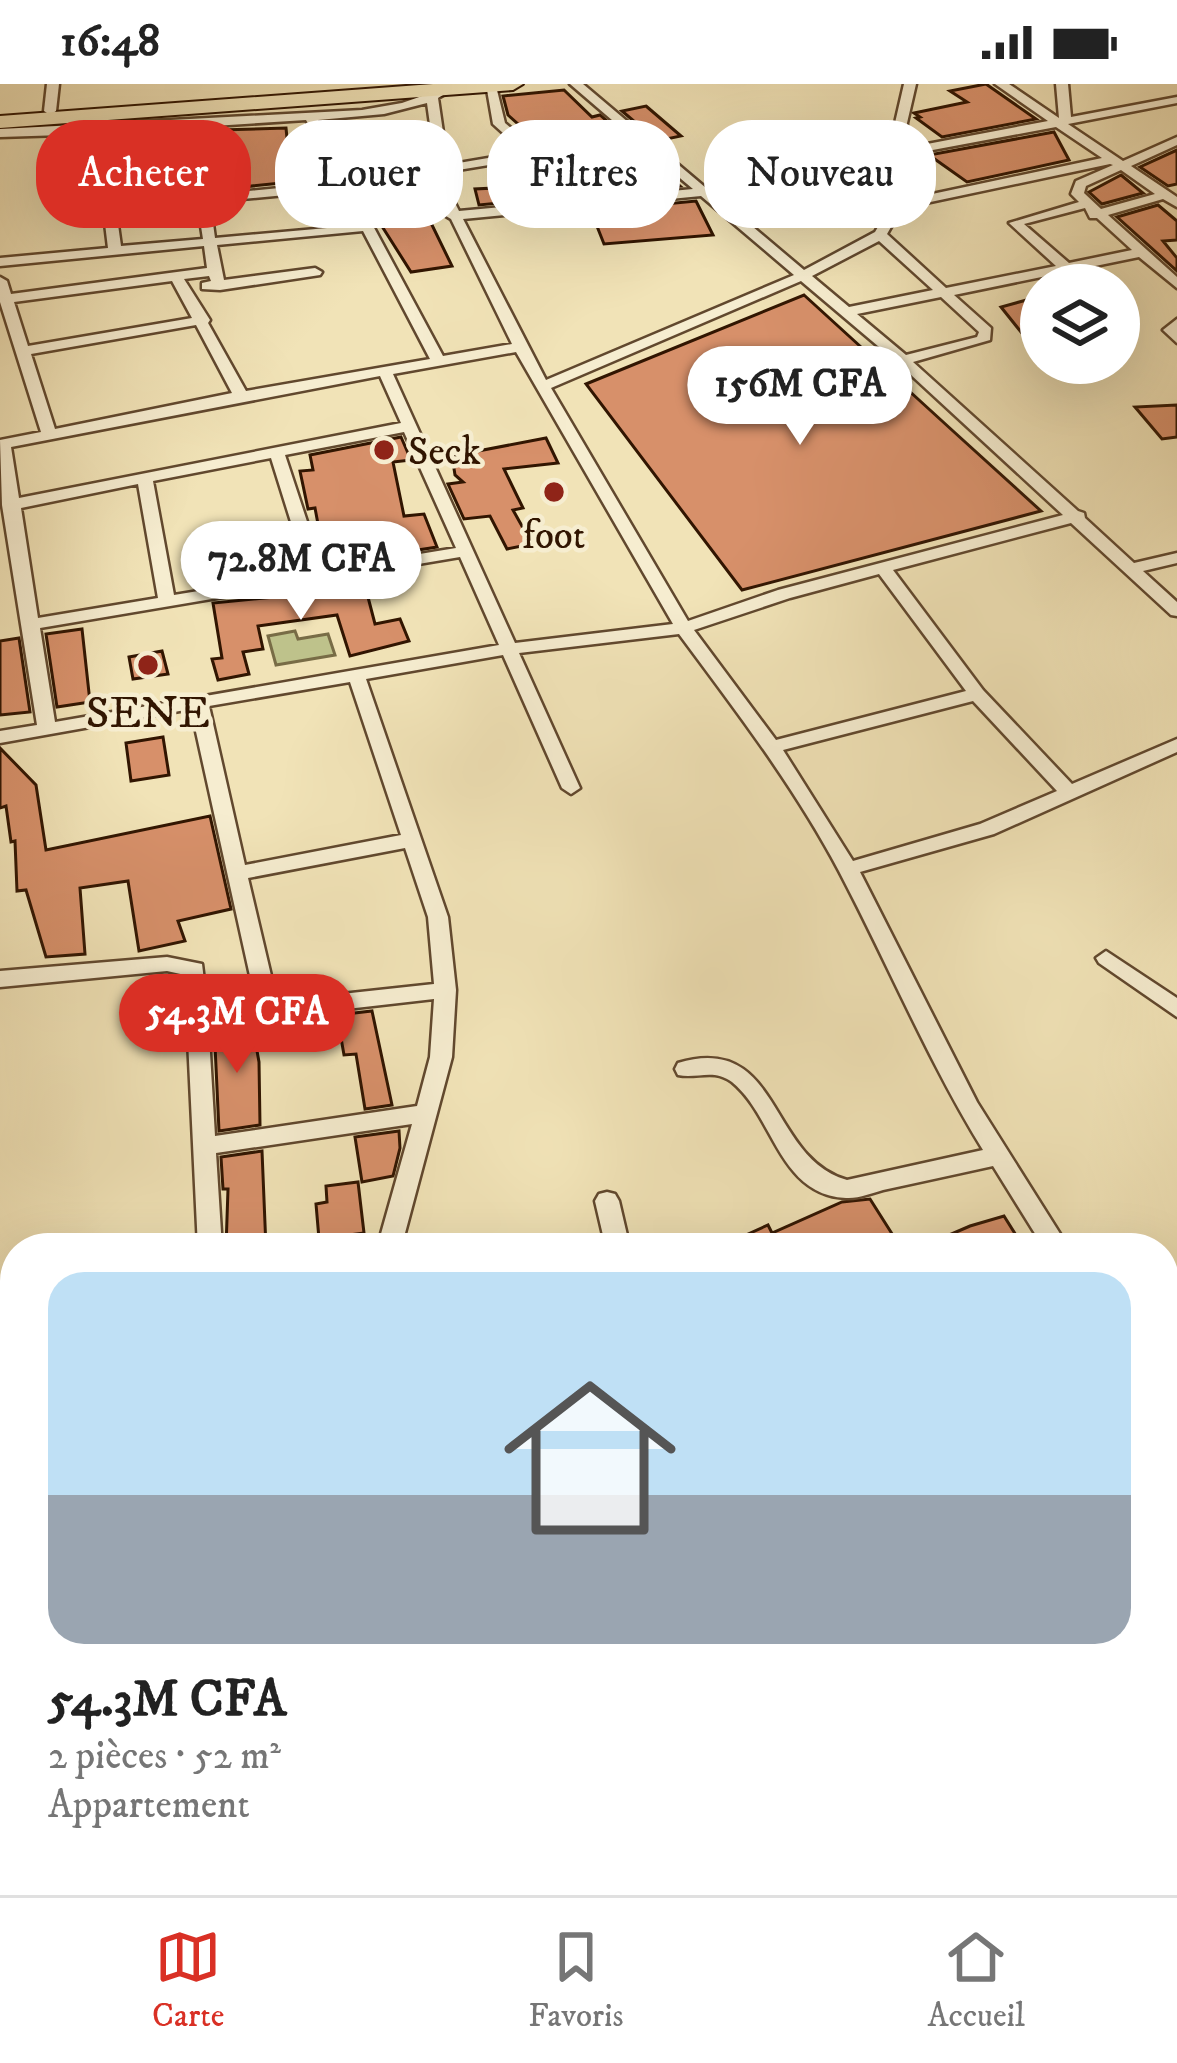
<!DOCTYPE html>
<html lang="fr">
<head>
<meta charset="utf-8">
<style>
	:root { --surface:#fff; --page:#f6f6f6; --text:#222; --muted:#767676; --line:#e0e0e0; --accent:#d93025 }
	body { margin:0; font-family:"IM FELL DW Pica",serif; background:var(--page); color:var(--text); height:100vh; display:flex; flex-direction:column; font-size:45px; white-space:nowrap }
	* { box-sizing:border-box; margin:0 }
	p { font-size:39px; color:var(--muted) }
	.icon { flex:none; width:66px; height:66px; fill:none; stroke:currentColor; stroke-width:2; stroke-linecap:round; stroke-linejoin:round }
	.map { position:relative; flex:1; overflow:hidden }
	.side { position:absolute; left:0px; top:1149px; width:1179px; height:663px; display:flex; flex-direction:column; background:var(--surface); border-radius:48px 48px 0 0; box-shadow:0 12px 48px #0002 }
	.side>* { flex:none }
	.top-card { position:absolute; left:36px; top:36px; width:1107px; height:108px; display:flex; gap:24px }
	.controls { position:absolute; left:1020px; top:180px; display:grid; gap:24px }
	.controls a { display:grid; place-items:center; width:120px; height:120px; border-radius:50%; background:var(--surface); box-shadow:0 12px 48px #0002; font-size:60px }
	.price { position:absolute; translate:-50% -102px; padding:0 27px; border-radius:42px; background:#fff; color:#222; font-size:39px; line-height:78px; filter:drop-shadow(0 3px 6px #0008) }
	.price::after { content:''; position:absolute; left:50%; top:72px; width:36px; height:27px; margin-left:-18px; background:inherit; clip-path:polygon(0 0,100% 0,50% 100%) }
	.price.active { background:var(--accent); color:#fff }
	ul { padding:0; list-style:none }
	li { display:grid; align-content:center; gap:24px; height:636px; padding:0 48px }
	li span { display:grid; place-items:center; height:372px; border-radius:36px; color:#555 }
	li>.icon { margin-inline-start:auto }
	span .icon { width:216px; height:216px; fill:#fffc; stroke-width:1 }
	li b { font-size:51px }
	.chip { padding:0 42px; border-radius:48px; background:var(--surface); box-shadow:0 12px 48px #0002; font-size:42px; line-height:108px }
	.chip.active { background:var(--accent); color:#fff }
	.status { display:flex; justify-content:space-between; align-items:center; height:84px; padding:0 60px; background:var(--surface); direction:ltr }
	.status svg { height:33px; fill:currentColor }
	.tab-bar { display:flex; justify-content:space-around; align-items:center; height:168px; border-top:3px solid var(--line); background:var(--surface); font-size:33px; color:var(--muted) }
	.tab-bar a { display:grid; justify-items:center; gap:6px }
	.tab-bar .active { color:var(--accent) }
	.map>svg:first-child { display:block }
</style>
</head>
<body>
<div class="status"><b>16:48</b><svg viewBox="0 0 49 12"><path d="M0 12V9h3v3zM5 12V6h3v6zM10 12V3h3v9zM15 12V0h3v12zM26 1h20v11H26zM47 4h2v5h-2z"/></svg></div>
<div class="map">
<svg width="1177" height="1811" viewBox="0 0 1177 1811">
	<rect width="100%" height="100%" fill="#f1e3b7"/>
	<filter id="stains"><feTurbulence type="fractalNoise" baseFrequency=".00167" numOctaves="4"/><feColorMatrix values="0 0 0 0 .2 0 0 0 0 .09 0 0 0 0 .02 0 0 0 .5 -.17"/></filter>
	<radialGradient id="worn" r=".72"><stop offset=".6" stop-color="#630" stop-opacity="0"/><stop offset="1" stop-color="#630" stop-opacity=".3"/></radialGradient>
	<path fill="#bec28b" stroke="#786c46" stroke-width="3" d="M295 547 298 555 328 550 335 571 276 581 268 552Z"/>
	<g fill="#d7906a" stroke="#311501" stroke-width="3">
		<path d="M986 0 1036 35 942 53 916 34 920 33 914 29 967 18 950 7Z"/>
		<path d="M564 6 592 33 600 31 644 70 580 85 569 69 554 72 508 31 503 12Z"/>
		<path d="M646 22 681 52 657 57 622 27Z"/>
		<path d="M286 44 289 74 320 71 331 94 213 106 209 80 224 79 220 46Z"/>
		<path d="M1054 48 1069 76 967 98 929 71Z"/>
		<path d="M1177 66V100L1168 102 1140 83Z"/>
		<path d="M511 82 521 117 479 121 475 105 494 104 489 86Z"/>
		<path d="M659 84 680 102 596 110 590 100Z"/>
		<path d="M1121 91 1143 109 1102 120 1089 108Z"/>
		<path d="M412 100 452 182 411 188 378 136 321 140 309 113Z"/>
		<path d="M696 117 713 151 604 160 591 127Z"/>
		<path d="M1158 121 1177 137V156L1163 157 1177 174V187L1117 133Z"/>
		<path d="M804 211 953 347 1041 427 742 506 586 300Z"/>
		<path d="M1041 212V273L1001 223Z"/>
		<path d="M1177 321V353L1162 355 1135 323Z"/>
		<path d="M401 353 411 376 393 378 404 432 424 430 437 463 329 480 323 439 318 440 315 424 308 425 300 387 313 386 310 371Z"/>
		<path d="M546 354 558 379 504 385 523 424 513 426 532 460 507 465 490 432 464 435 448 400 463 398 455 391 452 372Z"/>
		<path d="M363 494 375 540 400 535 409 557 350 572 337 531 258 542 263 565 243 568 249 590 218 596 212 575 222 574 213 519 327 508 324 500Z"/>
		<path d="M82 545 90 618 57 623 46 550Z"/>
		<path d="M19 554 30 628 0 631V557Z"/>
		<path d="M162 567 168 590 133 595 129 573Z"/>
		<path d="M163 653 169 691 131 697 126 659Z"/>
		<path d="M0 664 36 701 46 766 210 732 231 825 178 837 185 857 139 867 128 797 80 804 85 870 46 873 26 806 17 807 15 757 11 758 6 722 0 724Z"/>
		<path d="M372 927 392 1021 365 1025 356 970 344 971 337 931Z"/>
		<path d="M252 939 259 978 260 1041 219 1047 214 940Z"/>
		<path d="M399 1047 400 1064 393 1092 362 1098 355 1053Z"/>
		<path d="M262 1067 266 1164H226L228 1105H223L221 1073Z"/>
		<path d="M358 1098 364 1149 319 1155 316 1120 327 1118 326 1102Z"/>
		<path d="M870 1115 901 1164H717L768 1141 772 1149 842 1118Z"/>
		<path d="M1004 1132 1024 1164H919L970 1142Z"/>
	</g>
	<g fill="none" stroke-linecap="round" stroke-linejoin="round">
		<defs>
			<g id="minor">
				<path d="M47 0H59L56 27 50 31 44 27Z"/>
				<path d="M486 0 496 2 505 39 538 67 574 91 655 73 570 0H583L706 104 791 95 894 67 895 39 904 0H916L907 39 906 64 1048 37 995 0H1009L1059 34 1056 0H1068L1071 33 1177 13V19L1068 40 1123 77 1177 53V61L1131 82 1177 113V123L1163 115 1108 131 1177 193V204L1139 173 954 211 991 244 990 256 913 278 1078 427 1084 429 1085 434 1134 479 1177 469V479L1143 487 1177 518V532L1171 531 1071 439 893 486 983 606 1072 700 1177 655V668L994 750 860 788 977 1018 1069 1164H1044L993 1082C957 1090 920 1098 883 1106 872 1109 858 1115 846 1114 779 1111 774 1032 732 998 713 984 698 995 678 991L675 985 678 979C781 948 768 1074 847 1096L983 1066C928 977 888 880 839 787 794 702 736 627 679 550L519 569 580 704 571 710 562 704 503 571 366 595 448 833 456 906 452 973 401 1164H377L412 1040 216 1069 222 1164H198L187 935 183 929 186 923 185 891 167 887 0 903V887L167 873 202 880 207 921 256 919 191 625 0 659V647L37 641 2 421 0 356 41 348 0 218V193L7 197 11 210 207 184 204 162 0 182V174L108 164 94 50 0 53V45L362 26 402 19 442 5 448 8 438 14 444 55 441 82 524 68 493 40ZM427 19 432 55 428 84 353 97 318 36 384 30ZM306 36 341 98 209 111 198 43ZM1056 43 1102 74 904 116 906 71ZM187 44 190 71 112 97 106 49ZM532 74 572 99 662 79 693 105 459 127 440 89ZM893 74 891 121 875 148 804 186 714 110 792 103ZM191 78 203 155 121 162 113 105ZM1110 80 1113 81 1076 97 1071 110 1079 118 1009 139 1056 182 946 204 887 150 902 124ZM1121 86 1155 110 1101 125 1084 109 1086 102ZM429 91 448 129 446 132 451 135 512 260 443 272 372 140 215 154 210 118 349 105ZM701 112 794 191 546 296 463 135ZM1085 124 1090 134H1097L1132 166 1069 179 1024 140ZM363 147 430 275 246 307 208 239 210 236 184 195 209 192 211 197 202 199V205L220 206 320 191 322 188 315 184 224 196 217 161ZM879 157 933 206 849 223 812 192ZM172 197 192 234 28 262 14 218ZM801 197 898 279 1063 431 778 506 688 537 551 304ZM941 213 979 248 977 253 906 271 857 230ZM196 241 232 309 55 345 31 270ZM516 268 673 540 515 559 393 290ZM380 292 401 339 19 414 11 363ZM404 348 456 464 323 486 285 371ZM271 374 307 489 174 511 153 397ZM138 400 158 514 38 534 21 424ZM460 473 499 561 55 638 40 544ZM879 490 966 607 776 656 694 546 790 514ZM350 598 401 751 245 781 209 622ZM973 617 1057 707 980 740 853 777 783 666ZM405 764 428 833 434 900 277 917 248 794ZM434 915 430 973 417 1022 215 1052 208 936 268 934Z"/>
				<path d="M1177 235V259L1163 246Z"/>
				<path d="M1106 867 1177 914V933L1099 879 1096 874Z"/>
				<path d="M607 1108 615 1110 619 1117 630 1164H606L595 1117 599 1110Z"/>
				<path d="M1177 1187V1207L1164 1210V1190Z"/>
				<path d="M15 1231V1253L0 1255V1233Z"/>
				<path d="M0 1454 15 1456V1482L0 1480Z"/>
				<path d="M1164 1534 1177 1538V1564L1164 1560Z"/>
				<path d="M0 1617 15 1618V1646L0 1645Z"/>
				<path d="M1164 1785 1177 1786V1811H1056L1048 1808 1044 1797H1164Z"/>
				<path d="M235 1797H265L263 1811H233Z"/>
				<path d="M524 1797H575L571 1808 563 1811H512L516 1800Z"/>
			</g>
			<path id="trunk" d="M433 0H523L513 6 0 44V32Z"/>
		</defs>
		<use href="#minor" stroke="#61482e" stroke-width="5"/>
		<use href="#trunk" stroke="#311501" stroke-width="4"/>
		<use href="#minor" fill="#f6edd0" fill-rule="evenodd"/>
		<use href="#trunk" fill="#f1e3b7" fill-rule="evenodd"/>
	</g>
	<g fill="#8f2418" stroke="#f6edd0" stroke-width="4.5">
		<circle cx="384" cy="366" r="12"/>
		<circle cx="554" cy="408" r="12"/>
		<circle cx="148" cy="581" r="12"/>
	</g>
	<g text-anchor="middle" stroke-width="9" stroke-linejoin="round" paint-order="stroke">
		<g font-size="39" fill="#311501" stroke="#f6edd0" text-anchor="start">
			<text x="408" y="380">Seck</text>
			<text x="554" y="464" text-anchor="middle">foot</text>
		</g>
		<g font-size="45" fill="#311501" stroke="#f6edd0">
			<text x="148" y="643">SENE</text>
		</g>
	</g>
	<rect width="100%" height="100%" filter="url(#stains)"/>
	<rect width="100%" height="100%" fill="url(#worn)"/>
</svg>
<div class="controls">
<a><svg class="icon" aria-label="layers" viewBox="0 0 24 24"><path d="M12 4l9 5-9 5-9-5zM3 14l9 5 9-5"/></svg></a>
</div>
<b class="price" style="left:800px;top:364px">156M CFA</b>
<b class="price" style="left:301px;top:539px">72.8M CFA</b>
<b class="price active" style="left:237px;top:992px">54.3M CFA</b>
<div class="top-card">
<a class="chip active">Acheter</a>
<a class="chip">Louer</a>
<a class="chip">Filtres</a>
<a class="chip">Nouveau</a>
</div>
<section class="side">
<ul>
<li><span style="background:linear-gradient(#bfe0f5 60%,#9aa5b1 0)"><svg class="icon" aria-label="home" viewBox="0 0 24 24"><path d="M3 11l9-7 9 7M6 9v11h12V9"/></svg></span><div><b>54.3M CFA</b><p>2 pièces · 52 m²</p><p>Appartement</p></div></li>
</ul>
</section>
</div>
<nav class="tab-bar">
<a class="active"><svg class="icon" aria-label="map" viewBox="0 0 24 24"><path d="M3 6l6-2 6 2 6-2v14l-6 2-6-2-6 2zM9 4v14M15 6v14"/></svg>Carte</a>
<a><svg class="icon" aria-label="saved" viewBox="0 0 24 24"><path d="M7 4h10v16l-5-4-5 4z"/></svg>Favoris</a>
<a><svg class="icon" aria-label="home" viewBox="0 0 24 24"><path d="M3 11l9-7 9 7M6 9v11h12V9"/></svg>Accueil</a>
</nav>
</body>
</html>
